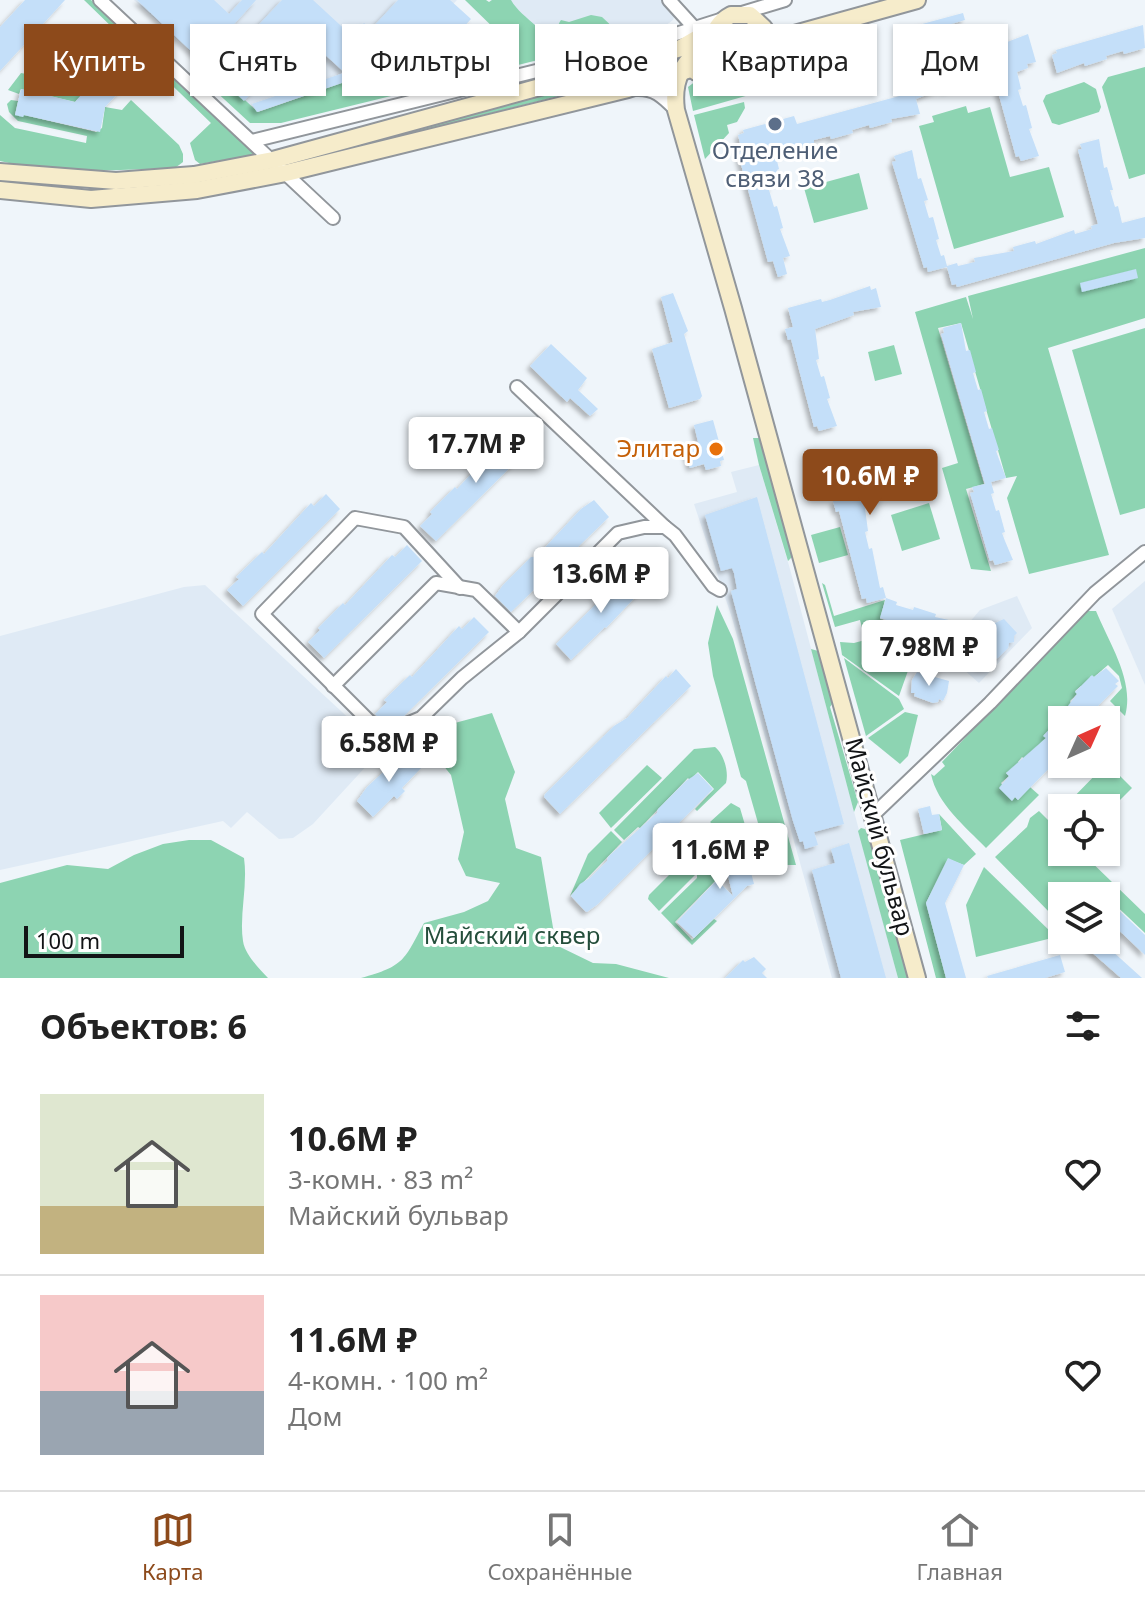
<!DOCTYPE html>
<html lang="ru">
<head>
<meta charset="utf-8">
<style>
	:root { --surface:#fff; --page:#f2f2f2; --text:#222; --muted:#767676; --line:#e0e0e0; --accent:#8d4a1b }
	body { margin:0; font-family:"Noto Sans",sans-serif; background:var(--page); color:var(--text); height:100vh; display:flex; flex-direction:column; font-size:30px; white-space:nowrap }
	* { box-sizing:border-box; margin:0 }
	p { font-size:26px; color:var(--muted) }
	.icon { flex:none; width:44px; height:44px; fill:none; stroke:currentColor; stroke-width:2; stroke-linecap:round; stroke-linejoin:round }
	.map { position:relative; height:978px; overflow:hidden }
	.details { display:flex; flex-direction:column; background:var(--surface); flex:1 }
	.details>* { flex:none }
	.top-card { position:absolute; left:24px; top:24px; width:1098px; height:72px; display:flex; gap:16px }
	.needle { width:52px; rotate:45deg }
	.tools { position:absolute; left:1048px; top:706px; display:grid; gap:16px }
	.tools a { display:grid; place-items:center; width:72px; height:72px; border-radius:0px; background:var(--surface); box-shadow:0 2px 6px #0004; font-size:40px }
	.scale { position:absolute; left:24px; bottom:20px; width:160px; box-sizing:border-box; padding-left:8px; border:4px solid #121416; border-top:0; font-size:22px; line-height:28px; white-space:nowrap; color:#121416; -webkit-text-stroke:6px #fff; paint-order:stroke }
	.price { position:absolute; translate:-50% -68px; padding:0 18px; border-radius:8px; background:#fff; color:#222; font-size:26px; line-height:52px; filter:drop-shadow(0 2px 4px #0008) }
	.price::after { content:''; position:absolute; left:50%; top:48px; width:24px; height:18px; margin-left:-12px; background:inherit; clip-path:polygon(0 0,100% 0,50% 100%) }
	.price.current { background:var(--accent); color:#fff }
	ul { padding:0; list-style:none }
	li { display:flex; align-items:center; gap:24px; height:200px; padding:0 40px }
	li+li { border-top:2px solid var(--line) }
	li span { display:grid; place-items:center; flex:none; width:224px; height:160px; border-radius:0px; color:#555 }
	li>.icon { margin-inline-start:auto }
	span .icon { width:96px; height:96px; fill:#fffc; stroke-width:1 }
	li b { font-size:34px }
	h2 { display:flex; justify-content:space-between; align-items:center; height:96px; padding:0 40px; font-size:34px }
	.pill { padding:0 28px; border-radius:0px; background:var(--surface); box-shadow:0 2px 6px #0004; font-size:28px; line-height:72px }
	.pill.current { background:var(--accent); color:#fff }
	.tab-bar { display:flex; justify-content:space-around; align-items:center; height:112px; border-top:2px solid var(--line); background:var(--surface); font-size:22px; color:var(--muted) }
	.tab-bar a { display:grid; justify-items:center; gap:4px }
	.tab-bar .current { color:var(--accent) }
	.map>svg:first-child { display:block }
</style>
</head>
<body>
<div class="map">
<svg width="1145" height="978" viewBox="0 0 1145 978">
	<defs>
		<filter id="shadow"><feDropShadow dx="-3.5" dy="3.5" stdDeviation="2" flood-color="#0004"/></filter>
	</defs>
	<rect width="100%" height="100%" fill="#eff5fa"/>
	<g fill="#dfeaf5">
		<path d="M134 0H457L397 64 257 112Z"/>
		<path d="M490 0H663L676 12 673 20 661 29 645 37 559 58Z"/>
		<path d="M759 465 790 569 898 978H832L732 618 694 504 737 492 731 472Z"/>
		<path d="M1145 581V685L1112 609Z"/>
		<path d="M205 585 382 749 313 824 293 838 279 839 247 812 231 828 223 821 0 870V636L184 587Z"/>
		<path d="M1017 596 1032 628 979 683 955 662 960 646 973 629 968 624 980 610Z"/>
	</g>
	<g fill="#8dd4b2" fill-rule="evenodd">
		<path d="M84 0H91L255 153 252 155 200 164 195 160 190 143 211 123Z"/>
		<path d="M465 0H486L489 2 492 0H511C522 20 553 31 554 56L461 79 452 65 466 50 504 38Z"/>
		<path d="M591 15 602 17 618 32 613 45 570 53C560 45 553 31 561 20L569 22Z"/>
		<circle cx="740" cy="40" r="20"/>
		<path d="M68 27 93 47 95 58 78 74 38 67 35 61 36 57 61 29Z"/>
		<path d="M424 36 428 39 414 56 419 62H433L442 69 440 84 281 123H250L199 76 208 66 258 112 397 64Z"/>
		<path d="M842 40 851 44 858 64 693 111 688 87C714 66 728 88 753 80 765 75 771 63 782 57 800 48 823 45 842 40Z"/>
		<path d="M99 64 105 69 75 102 21 89 19 94 8 90 21 73 78 83 84 80Z"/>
		<path d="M1145 67V174L1129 179 1102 87 1108 77Z"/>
		<path d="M651 68 655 72 298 161 375 137Z"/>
		<path d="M1084 82 1096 89 1101 107 1099 112 1059 125 1052 123 1043 101 1046 95Z"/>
		<path d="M11 100 18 101 15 115H24L96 132 102 128 105 107 122 110 131 100 179 145 183 154V162L175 168C117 170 56 175 0 161V115L15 128 86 143 87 136 18 121 9 112 7 104Z"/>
		<path d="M744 102 745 108 737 122 727 125 729 133 705 159 694 115Z"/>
		<path d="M966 106 968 113 990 107 1010 177 1049 167 1064 217 954 249 919 126 934 122 932 116Z"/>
		<path d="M859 173 868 209 814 223 804 188Z"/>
		<path d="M1145 248V318L1048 348 1109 555 1029 574 1007 498 1017 476 1006 478 961 323 938 328 984 484 966 489 991 571 971 569 942 468 958 463 915 312 966 297 973 319 968 296Z"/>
		<path d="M1145 328V508L1120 515 1072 350Z"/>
		<path d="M894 345 902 374 875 381 868 352Z"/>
		<path d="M753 438H761L794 555 788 561 759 465Z"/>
		<path d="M929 503 940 539 902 551 891 515Z"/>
		<path d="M840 527 848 555 819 563 811 535Z"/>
		<path d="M822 583 825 585 834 616 885 600 880 619 914 629 915 626 924 629V632L953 641 954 639 959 640 965 623 973 629 967 635 966 642 960 646 955 662 915 651 899 696 842 655 840 642 854 643 865 640 860 620 835 627ZM888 629H900L948 652 881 639 878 632Z"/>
		<path d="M717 605 733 639 796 865H778L766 851 746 781 741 777 713 676 708 643Z"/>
		<path d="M1086 611H1096C1109 643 1135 681 1125 716L1110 701 1122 688 1119 676 1108 665 1094 677 1091 676 1083 688 1081 686 1075 691 1077 694 1070 701 1074 712 1052 731 1049 730 1044 735 1046 738 1025 759 1022 757 1018 762 1020 764 1006 773 1009 776 1001 783 1012 800 1015 797 1018 800 1030 787 1039 795 986 848C965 826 937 804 931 774L934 776 945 766 942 762Z"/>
		<path d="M811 649 822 652 835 700 830 707 858 802 854 812Z"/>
		<path d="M844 658 899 699 904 709 866 736Z"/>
		<path d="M905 712 918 715 908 756 900 764 868 738Z"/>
		<path d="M492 713 515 772 505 799 516 848 541 857 556 945 593 963 616 964 669 978H361C405 966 404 960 424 923L464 912 488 901 500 883 466 876 458 859 464 832 451 775 434 754 425 731Z"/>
		<path d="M715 747C724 754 729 772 726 783L697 811 695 809 714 789 698 772 690 780 688 778 640 828 638 827 624 840 614 830 694 749Z"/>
		<path d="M1107 763 1132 788 1106 814V808H1063Z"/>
		<path d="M647 765 662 778 611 828 599 813Z"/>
		<path d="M731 803 740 808 745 825 738 829 746 827 748 834 729 839 710 822Z"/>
		<path d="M1039 811 1062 834V852H1081L1145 914V933L1092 883 1079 896H1062V912L1056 919 995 857 1027 827 1030 818Z"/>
		<path d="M939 814 976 854 964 865 948 859 926 903 946 978H936L900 840 942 830Z"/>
		<path d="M708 824 726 839 716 842 724 875 719 880 717 879 675 922 692 940 714 919 717 921 692 945 661 913 697 878V870L685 857 684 848Z"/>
		<path d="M861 828 869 830 910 978H898L858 831Z"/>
		<path d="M611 831 622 842 570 896 588 854Z"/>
		<path d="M189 840H211L244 858C248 886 239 915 243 941 245 955 259 968 268 978H0V883L67 865 108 869 134 855 163 844Z"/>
		<path d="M684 860 695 875 659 911 648 899 649 895Z"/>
		<path d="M984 867 1056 937 976 957 966 905Z"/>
	</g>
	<g fill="#c4dff9" filter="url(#shadow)">
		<path d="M25 0H65L0 71V27Z"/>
		<path d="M137 0H214L229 14 242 0H256L208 53 221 65 282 0H313L352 36 364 23 371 29 398 0H450L471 19 442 50 425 34 397 64 257 112 252 104 397 55 377 37 344 72 321 51 283 92 260 70 249 82 256 88 244 101Z"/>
		<path d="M963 13 965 20 913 35 911 27Z"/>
		<path d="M1143 25 1145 48 1124 54 1123 51 1106 56 1107 59 1085 66 1084 63 1057 73 1052 55 1057 53 1056 50Z"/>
		<path d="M1028 34 1036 62 1027 64 1028 68 1017 72 1021 89 1018 90 1023 106 1026 105 1032 128 1029 129 1039 156 1021 161 1019 156 1016 157 994 77 974 80 965 82 966 85 944 91 943 88 916 99 911 81 916 79 915 76 993 53 997 46Z"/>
		<path d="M118 55 137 73 105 107 100 132 24 115 23 117 15 115 21 89 75 102Z"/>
		<path d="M914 92 920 114 891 119 892 122 870 128 869 125 852 130 853 133 831 139 830 136 814 140V143L776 157 779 169 777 170 778 175 769 177 772 189 769 190 774 207 777 206 783 228 780 229 790 256 783 258 787 274 778 277 773 261 768 262 745 179 739 157V152L742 151 738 135 744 133 743 130 794 116 797 124Z"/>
		<path d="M1099 139 1104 168 1107 167 1113 190H1110L1115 207 1118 206 1122 223 1145 217V238L1114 243 957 287 956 284 952 285 947 267 928 272 927 267 924 268 892 162 896 161 894 156 912 150 918 179 921 178 928 200 924 201 929 218 933 217 939 239 936 240 941 256 944 255 947 266 957 263 958 266 975 262 974 258 1014 251 1013 247 1035 241 1036 244 1074 230 1075 234 1092 229 1091 226 1098 224 1078 150 1082 149 1080 144Z"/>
		<path d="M1136 269 1138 278 1082 292 1080 283Z"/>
		<path d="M870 286 871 290 876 288 881 307 853 312 854 315 815 329 819 359 816 360 821 377 824 376 830 398 827 399 837 426 819 431 817 426 814 427 791 339 788 340 785 329 793 327 788 308 821 299 822 302 830 300Z"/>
		<path d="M673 293 688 331 684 334 702 396 700 399 669 408 652 349 673 342 661 297Z"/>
		<path d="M961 323 966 351 970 350 976 372 973 373 978 390 981 389 987 411 984 412 989 429 992 428 999 450 996 451 1006 478 991 482 994 493 991 494 996 511 999 510 1005 532 1002 533 1005 541 1013 560 995 565 993 560 990 561 970 493 974 492 972 487 985 484 941 334 944 333 943 328Z"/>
		<path d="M551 344 587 378 578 390 598 409 590 416 570 398 567 402 530 366Z"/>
		<path d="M713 420 724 460 720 461 721 466 706 470 704 464 690 468 685 449 699 446 694 425Z"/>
		<path d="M519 429 534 444 436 541 420 526 432 514 430 512 455 487 457 489 505 438 507 441Z"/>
		<path d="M919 459 920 462 925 461 930 479 901 484 902 487 864 501 868 531 865 532 869 549 872 548 880 588 883 587 886 598 867 603 866 598 862 599 839 511 836 512 833 501 841 499 836 480 869 471 870 475Z"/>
		<path d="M326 494 340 509 243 606 227 590 239 579 236 577 262 552 264 554 311 503 314 506Z"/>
		<path d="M757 497 844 824 814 832 818 845 805 849 803 841 800 842 793 821 755 682 731 591 737 589 734 573 732 568 721 571 705 515Z"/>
		<path d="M594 500 609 517 511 612 495 596 503 585 531 557H536L581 509Z"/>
		<path d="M407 545 422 561 324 658 308 642 320 630 318 628 343 603 345 605 392 555 395 557Z"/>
		<path d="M630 570 646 586 606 628 605 627 571 660 556 644Z"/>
		<path d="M886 598 897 602 896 605 913 610 914 607 936 614 935 617 963 623 959 639 954 637 953 640 880 618Z"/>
		<path d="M474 617 489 632 393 727 389 728 375 714 387 702 384 700 410 675 412 677 459 626 462 629Z"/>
		<path d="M1004 619 1017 633 1014 636V642L1009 643 1008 648 998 658 993 659 991 665H985L982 668 969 656 973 643 993 624Z"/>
		<path d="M1106 668 1119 681 1115 684 1118 686 1084 720H1062V755L1018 800 1015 797 1012 801 999 788 1009 776 1006 773 1046 738 1043 736 1070 708 1068 706 1077 694 1075 692 1092 675 1094 677Z"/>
		<path d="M676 669 691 686 560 814 544 797 545 794 614 726 627 718 666 676 668 678Z"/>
		<path d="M917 672 949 681 947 693 943 701 939 699 938 702 933 703 914 696 915 693H911L912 680Z"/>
		<path d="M406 751 422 767 402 788 405 791 397 799 394 796 373 817 357 801 367 787Z"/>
		<path d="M698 773 713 789 598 904 587 912 585 911 571 896 580 884 590 878 607 861 608 857 657 813 658 809 686 781Z"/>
		<path d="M930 806 932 815 939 814 942 830 924 834 918 809Z"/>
		<path d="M743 842 754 884 747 886 694 938 677 922 715 882 718 881 733 896 721 848Z"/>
		<path d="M849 843 886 978H841L812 870 835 863 831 849Z"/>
		<path d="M948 858 964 865 945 903 966 978H946L926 903Z"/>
		<path d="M1106 898 1145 935V955L1106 918Z"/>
		<path d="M1097 940H1100L1142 978H1121L1088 949Z"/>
		<path d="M1060 955 1065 972 1045 978H988L987 976Z"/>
		<path d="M754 957 766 969 762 973 767 978H725L743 960 745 962Z"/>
	</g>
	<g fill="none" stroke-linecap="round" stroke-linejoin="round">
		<defs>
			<g id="minor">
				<path d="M100 0 333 218"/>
				<path d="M669 0 699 33"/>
				<path d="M742 13 785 0"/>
				<path d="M636 89C655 88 663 97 676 110"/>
				<path d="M252 141 638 46 723 19"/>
				<path d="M517 387 665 527"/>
				<path d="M460 588 404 527 355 518 262 614 385 737 397 736 409 723 421 718 462 678 519 632 618 533 644 527H665L675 535 713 586 720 590"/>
				<path d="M333 686 436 583 476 590 519 632"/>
				<path d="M873 815 990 703 1095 593 1145 552"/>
			</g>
			<g id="secondary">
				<path d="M713 35C688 60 671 72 676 110L733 308 917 978"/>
				<path d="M731 66C707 54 708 27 731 15H750L764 28 766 47 763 55"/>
				<path d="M696 72 715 66 748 67 791 35 917 0"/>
				<path d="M0 172 116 181 194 175 273 160 653 56 681 48 705 34"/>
				<path d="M0 190 91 199 197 190 286 173 628 89 694 68H704"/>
			</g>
		</defs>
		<use href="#minor" stroke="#91969b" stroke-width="16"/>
		<use href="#secondary" stroke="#91969b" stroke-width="20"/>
		<use href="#minor" stroke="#fff" stroke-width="12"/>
		<use href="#secondary" stroke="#f6eccb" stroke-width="16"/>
	</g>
	<circle fill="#5c6f8a" stroke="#fff" stroke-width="3" cx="775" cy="124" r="8"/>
	<circle fill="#e8710a" stroke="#fff" stroke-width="3" cx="716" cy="449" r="8"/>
	<g text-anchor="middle" stroke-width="6" stroke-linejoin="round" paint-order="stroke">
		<g font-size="24" fill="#4e5e75" stroke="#fff">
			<text x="775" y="159">Отделение<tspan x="775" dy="28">связи 38</tspan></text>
		</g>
		<g font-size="24" fill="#c56008" stroke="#fff" text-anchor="end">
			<text x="700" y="457">Элитар</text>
		</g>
		<g font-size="24" fill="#121416" stroke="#fff">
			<text transform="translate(879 837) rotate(75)" y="8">Майский бульвар</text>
		</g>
		<g font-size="24" fill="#244e3b" stroke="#fff">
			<text x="512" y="944">Майский сквер</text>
		</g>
	</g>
</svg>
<div class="tools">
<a><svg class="needle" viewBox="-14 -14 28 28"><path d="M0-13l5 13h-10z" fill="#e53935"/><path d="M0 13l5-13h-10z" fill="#767676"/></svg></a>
<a><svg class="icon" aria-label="locate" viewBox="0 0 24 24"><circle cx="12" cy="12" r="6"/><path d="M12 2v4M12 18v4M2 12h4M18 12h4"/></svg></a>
<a><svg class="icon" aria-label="layers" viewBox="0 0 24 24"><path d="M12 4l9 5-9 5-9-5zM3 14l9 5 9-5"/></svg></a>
</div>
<div class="scale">100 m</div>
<b class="price" style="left:476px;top:485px">17.7M ₽</b>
<b class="price current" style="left:870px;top:517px">10.6M ₽</b>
<b class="price" style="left:601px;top:615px">13.6M ₽</b>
<b class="price" style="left:929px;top:688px">7.98M ₽</b>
<b class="price" style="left:389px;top:784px">6.58M ₽</b>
<b class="price" style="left:720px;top:891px">11.6M ₽</b>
<div class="top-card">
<a class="pill current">Купить</a>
<a class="pill">Снять</a>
<a class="pill">Фильтры</a>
<a class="pill">Новое</a>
<a class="pill">Квартира</a>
<a class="pill">Дом</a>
</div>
</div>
<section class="details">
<h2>Объектов: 6<svg class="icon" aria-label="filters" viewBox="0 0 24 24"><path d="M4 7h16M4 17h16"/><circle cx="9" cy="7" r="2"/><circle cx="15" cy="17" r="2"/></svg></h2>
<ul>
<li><span style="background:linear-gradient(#dfe7d0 70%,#c2b280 0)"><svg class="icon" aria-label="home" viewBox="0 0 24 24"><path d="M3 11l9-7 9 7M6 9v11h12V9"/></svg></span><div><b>10.6M ₽</b><p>3-комн. · 83 m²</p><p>Майский бульвар</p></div><svg class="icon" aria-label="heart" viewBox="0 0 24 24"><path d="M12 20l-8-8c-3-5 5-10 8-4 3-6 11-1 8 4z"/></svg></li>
<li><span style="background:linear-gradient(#f6c9c9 60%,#9aa5b1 0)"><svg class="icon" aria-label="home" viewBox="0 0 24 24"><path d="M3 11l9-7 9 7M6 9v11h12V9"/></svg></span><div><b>11.6M ₽</b><p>4-комн. · 100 m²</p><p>Дом</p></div><svg class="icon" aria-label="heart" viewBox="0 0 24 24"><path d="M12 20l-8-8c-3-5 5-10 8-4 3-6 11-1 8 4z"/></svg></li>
</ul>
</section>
<nav class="tab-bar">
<a class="current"><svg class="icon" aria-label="map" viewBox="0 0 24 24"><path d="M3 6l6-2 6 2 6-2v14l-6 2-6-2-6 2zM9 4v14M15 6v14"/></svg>Карта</a>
<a><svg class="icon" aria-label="saved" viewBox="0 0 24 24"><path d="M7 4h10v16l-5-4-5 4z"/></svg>Сохранённые</a>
<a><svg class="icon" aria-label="home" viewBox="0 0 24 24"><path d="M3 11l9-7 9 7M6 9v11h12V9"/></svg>Главная</a>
</nav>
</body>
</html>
